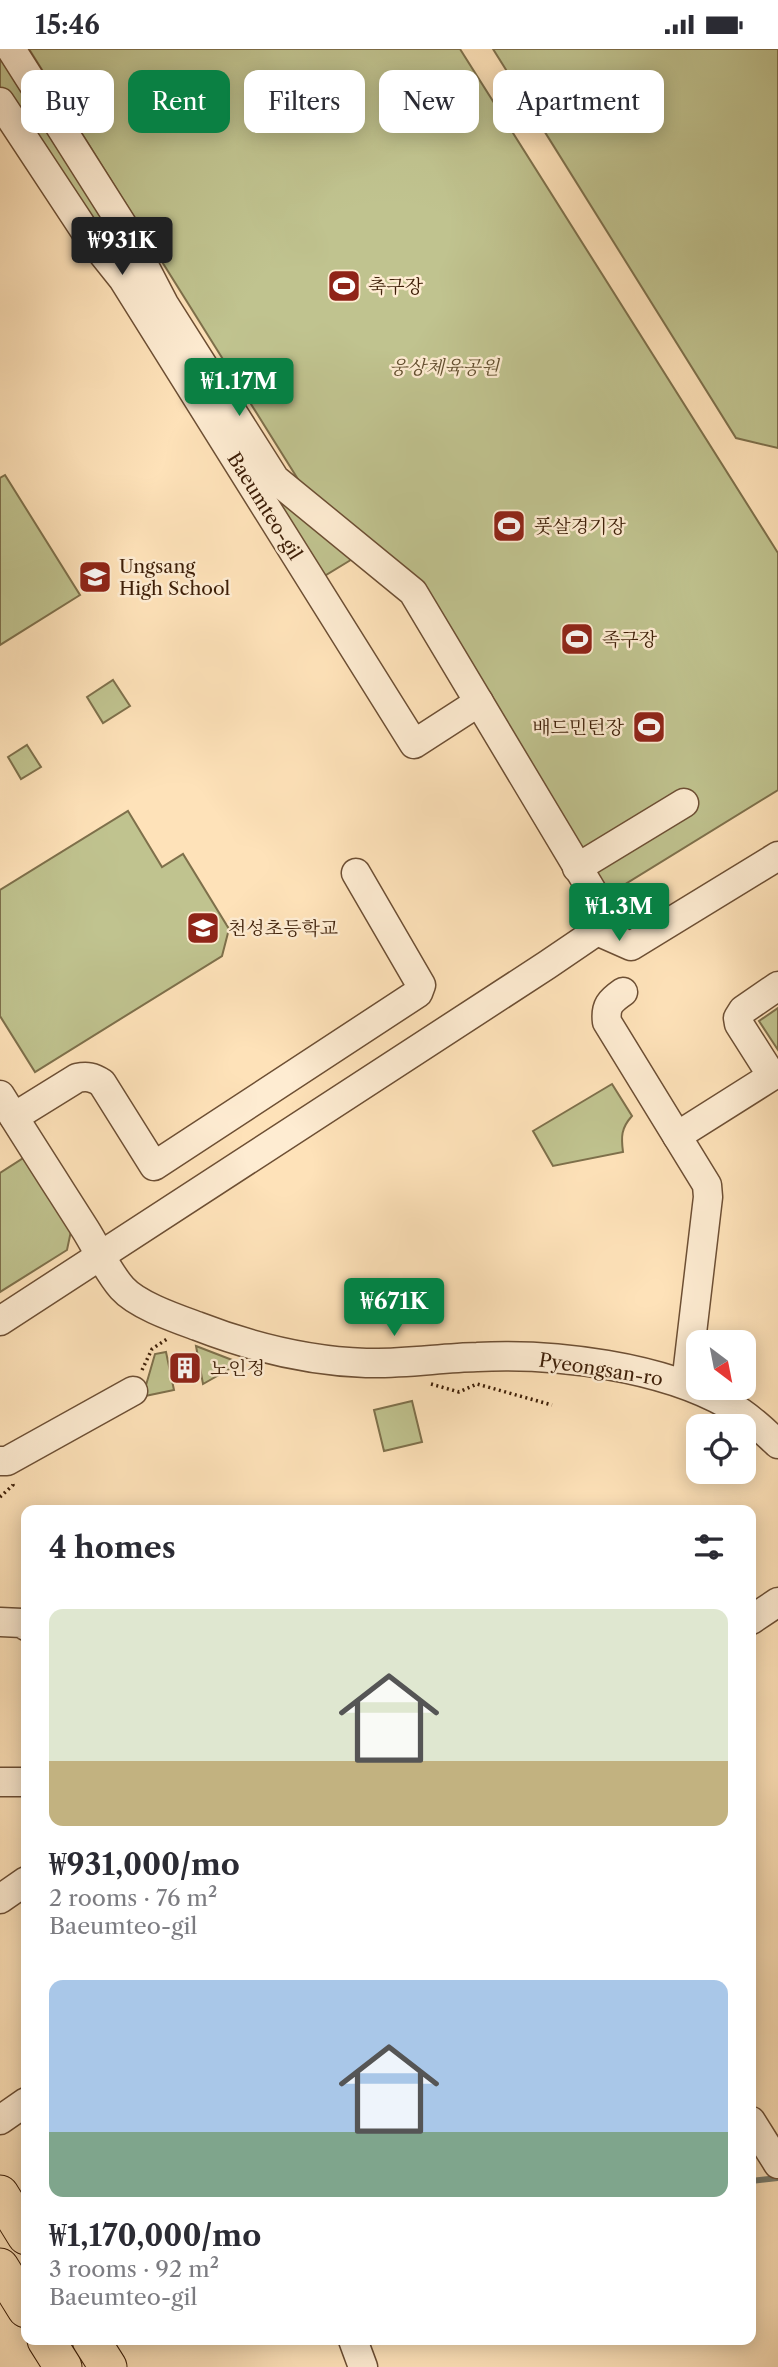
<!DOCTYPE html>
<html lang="en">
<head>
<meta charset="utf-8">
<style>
	:root { --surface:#fff; --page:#f7f7f7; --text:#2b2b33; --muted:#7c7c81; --accent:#0b8043 }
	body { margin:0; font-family:"Libre Caslon Text","Noto Serif KR",serif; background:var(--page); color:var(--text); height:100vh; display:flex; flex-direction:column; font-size:26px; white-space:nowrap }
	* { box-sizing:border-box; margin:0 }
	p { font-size:23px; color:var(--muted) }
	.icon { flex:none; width:38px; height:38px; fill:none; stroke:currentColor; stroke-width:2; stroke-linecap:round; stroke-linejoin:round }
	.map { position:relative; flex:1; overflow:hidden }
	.details { position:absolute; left:21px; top:1456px; width:735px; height:840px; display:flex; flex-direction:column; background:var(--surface); border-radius:14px; box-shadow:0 4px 18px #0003 }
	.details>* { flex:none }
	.banner { position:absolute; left:21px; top:21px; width:737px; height:63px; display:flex; gap:14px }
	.needle { width:46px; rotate:148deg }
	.fabs { position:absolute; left:686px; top:1281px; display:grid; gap:14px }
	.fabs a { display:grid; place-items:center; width:70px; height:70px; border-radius:14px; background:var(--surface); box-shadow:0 4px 18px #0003; font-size:35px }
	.price { position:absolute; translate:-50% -60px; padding:0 16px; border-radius:7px; background:var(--accent); color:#fff; font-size:23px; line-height:46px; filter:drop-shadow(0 2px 4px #0008) }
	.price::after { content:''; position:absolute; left:50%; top:42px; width:21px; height:16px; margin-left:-10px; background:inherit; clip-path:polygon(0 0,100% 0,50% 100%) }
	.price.active { background:#222; color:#fff }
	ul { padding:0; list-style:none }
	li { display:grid; align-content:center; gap:14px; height:371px; padding:0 28px }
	li span { display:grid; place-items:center; height:217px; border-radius:14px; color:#555 }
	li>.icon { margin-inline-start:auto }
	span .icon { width:126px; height:126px; fill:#fffc; stroke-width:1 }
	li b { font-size:30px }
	h2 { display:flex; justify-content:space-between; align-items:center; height:84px; padding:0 28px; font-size:30px }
	.tag { padding:0 24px; border-radius:14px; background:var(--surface); box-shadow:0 4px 18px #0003; font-size:24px; line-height:63px }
	.tag.active { background:var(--accent); color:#fff }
	.status { display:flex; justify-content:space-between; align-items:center; height:49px; padding:0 35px; background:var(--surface); direction:ltr }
	.status svg { height:19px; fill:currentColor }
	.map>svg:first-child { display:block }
</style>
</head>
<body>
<div class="status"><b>15:46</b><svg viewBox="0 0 49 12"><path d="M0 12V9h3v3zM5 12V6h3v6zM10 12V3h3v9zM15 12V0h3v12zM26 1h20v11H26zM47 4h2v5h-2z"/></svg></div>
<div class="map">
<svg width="778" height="2318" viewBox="0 0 778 2318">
	<rect width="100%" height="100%" fill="#fee2b9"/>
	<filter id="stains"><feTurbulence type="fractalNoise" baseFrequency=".00286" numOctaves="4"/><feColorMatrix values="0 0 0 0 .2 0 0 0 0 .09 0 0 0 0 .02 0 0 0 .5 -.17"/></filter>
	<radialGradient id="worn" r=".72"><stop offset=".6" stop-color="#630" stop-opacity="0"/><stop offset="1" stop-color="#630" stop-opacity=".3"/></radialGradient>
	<g fill="#c0c38f" stroke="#7e704b" stroke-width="2">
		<path d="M0 0 101 157 117 197 247 398 0 42Z"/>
		<path d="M29 0H460L778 504V741L609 845 422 535 306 443Z"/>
		<path d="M493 0H778V399L736 389Z"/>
		<path d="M5 426 80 546 0 596V429Z"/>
		<path d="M282 455H285L354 509 321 529 279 456Z"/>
		<path d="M113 631 130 657 103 674 87 648Z"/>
		<path d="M27 696 41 718 21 730 8 708Z"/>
		<path d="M128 762 162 818 183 805 229 880 222 907 35 1023 0 967V841Z"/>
		<path d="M778 959V1001L759 972Z"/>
		<path d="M612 1035 632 1067C621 1079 621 1088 623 1103L553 1117 533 1082Z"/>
		<path d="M25 1108 71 1182 67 1201 0 1243V1124Z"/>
		<path d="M196 1297 240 1314 203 1335Z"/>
		<path d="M166 1303 174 1341 145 1347 144 1343 155 1305Z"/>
		<path d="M412 1352 422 1393 384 1402 374 1361Z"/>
	</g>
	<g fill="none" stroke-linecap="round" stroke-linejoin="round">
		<path stroke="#797d6f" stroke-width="6" d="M751 2132 778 2129"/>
		<defs>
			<g id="minor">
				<path d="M0 53 87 185 123 230 414 695 479 653"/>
				<path d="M577 819 684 754"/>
				<path d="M597 882 631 897 778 807"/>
				<path d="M623 943C610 952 605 957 607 973L707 1136 708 1148 686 1335"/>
				<path d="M0 1046C28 1091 57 1136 85 1180 97 1199 107 1222 122 1239 137 1256 175 1269 197 1277 251 1298 308 1312 366 1314 404 1315 440 1309 477 1308 554 1304 661 1317 729 1356 747 1366 763 1381 778 1395"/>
				<path d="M14 1068 77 1029C87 1027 93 1028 102 1034L154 1117 418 944 421 936 356 824"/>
				<path d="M677 1087 772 1027 739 975 738 969 743 961 778 937"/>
				<path d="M0 1272 547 916 597 882C604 867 598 856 592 842L413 543 275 430 164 255 125 180 11 0"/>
				<path d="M0 1412H7L133 1342"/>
				<path d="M751 1571 778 1553"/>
				<path d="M0 1573 22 1574 26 1577"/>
				<path d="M0 1733H26"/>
				<path d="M0 1850 26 1832"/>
				<path d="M0 2071 26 2053"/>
				<path d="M751 2072 778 2115"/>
				<path d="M353 2291 363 2318"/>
			</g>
			<g id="major">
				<path d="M0 2145 26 2187"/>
				<path d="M0 2218 26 2260"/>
				<path d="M46 2291 63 2318"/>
				<path d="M91 2291 108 2318"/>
			</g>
		</defs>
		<use href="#minor" stroke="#6d4f34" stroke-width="31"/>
		<use href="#major" stroke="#3d1e07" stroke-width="39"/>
		<g stroke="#3d1e07" stroke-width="3.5" stroke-dasharray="2 3.5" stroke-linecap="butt">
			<path d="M142 1321 152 1300 167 1290"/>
			<path d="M431 1335 459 1343 477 1335 552 1356"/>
			<path d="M0 1448 13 1436 12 1432"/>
		</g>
		<use href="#minor" stroke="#feecd2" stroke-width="28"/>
		<use href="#major" stroke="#fee2b9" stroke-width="37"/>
	</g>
	<defs>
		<symbol id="stadium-square" viewBox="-11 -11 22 22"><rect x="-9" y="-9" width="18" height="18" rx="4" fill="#8f2418" stroke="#feecd2"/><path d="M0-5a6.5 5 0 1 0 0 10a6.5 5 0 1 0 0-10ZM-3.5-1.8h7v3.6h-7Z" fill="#fff"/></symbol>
		<symbol id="school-square" viewBox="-11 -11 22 22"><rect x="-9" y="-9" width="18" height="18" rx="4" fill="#8f2418" stroke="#feecd2"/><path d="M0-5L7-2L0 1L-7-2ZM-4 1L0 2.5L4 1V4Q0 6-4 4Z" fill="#fff"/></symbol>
		<symbol id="building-square" viewBox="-11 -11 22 22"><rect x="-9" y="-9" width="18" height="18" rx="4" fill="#8f2418" stroke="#feecd2"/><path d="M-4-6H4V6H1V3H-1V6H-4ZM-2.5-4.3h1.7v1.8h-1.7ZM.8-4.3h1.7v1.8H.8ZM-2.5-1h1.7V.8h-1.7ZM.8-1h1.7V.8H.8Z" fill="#fff"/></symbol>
	</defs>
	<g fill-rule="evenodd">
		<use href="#stadium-square" x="325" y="218" width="38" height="38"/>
		<use href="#stadium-square" x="490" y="458" width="38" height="38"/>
		<use href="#school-square" x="76" y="509" width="38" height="38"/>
		<use href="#stadium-square" x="558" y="571" width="38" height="38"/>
		<use href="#stadium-square" x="630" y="659" width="38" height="38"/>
		<use href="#school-square" x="184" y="860" width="38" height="38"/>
		<use href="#building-square" x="166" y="1300" width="38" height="38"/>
	</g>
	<g text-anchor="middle" stroke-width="5" stroke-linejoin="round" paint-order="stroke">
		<g font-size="19" fill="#3d1e07" stroke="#feecd2" text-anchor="start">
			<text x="368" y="244">축구장</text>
			<text x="534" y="484">풋살경기장</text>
			<text x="119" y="524">Ungsang<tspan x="119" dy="22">High School</tspan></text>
			<text x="602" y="597">족구장</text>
			<text x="624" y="685" text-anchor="end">배드민턴장</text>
			<text x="228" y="886">천성초등학교</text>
			<text x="210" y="1326">노인정</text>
		</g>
		<g font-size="19" font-style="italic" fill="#645030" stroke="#feecd2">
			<text x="444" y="325">웅상체육공원</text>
		</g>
		<g font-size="19" fill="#3d1e07" stroke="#feecd2">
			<text transform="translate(265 457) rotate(58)" y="7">Baeumteo-gil</text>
			<text transform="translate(601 1320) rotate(9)" y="7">Pyeongsan-ro</text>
		</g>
	</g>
	<rect width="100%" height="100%" filter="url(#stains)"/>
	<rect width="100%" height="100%" fill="url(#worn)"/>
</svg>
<div class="fabs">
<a><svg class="needle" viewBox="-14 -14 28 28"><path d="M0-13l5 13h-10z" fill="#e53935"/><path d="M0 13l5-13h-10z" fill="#7c7c81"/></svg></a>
<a><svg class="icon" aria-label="locate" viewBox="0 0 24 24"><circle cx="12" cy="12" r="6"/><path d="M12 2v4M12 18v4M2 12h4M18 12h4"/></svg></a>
</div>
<b class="price active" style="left:122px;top:228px">₩931K</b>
<b class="price" style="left:239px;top:369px">₩1.17M</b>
<b class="price" style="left:619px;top:894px">₩1.3M</b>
<b class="price" style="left:394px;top:1289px">₩671K</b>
<div class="banner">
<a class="tag">Buy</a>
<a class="tag active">Rent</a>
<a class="tag">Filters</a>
<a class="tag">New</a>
<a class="tag">Apartment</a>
</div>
<section class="details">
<h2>4 homes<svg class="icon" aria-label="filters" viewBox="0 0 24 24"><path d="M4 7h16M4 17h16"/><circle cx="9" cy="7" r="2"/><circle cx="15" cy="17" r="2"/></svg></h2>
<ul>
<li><span style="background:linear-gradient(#dfe7d0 70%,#c2b280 0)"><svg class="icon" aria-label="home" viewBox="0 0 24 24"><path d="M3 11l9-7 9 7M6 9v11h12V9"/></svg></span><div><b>₩931,000/mo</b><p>2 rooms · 76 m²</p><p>Baeumteo-gil</p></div></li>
<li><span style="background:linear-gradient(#a9c7e8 70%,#7fa58c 0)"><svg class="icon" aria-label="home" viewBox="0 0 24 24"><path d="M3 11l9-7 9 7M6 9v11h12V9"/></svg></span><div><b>₩1,170,000/mo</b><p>3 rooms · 92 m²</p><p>Baeumteo-gil</p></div></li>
</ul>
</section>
</div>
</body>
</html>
